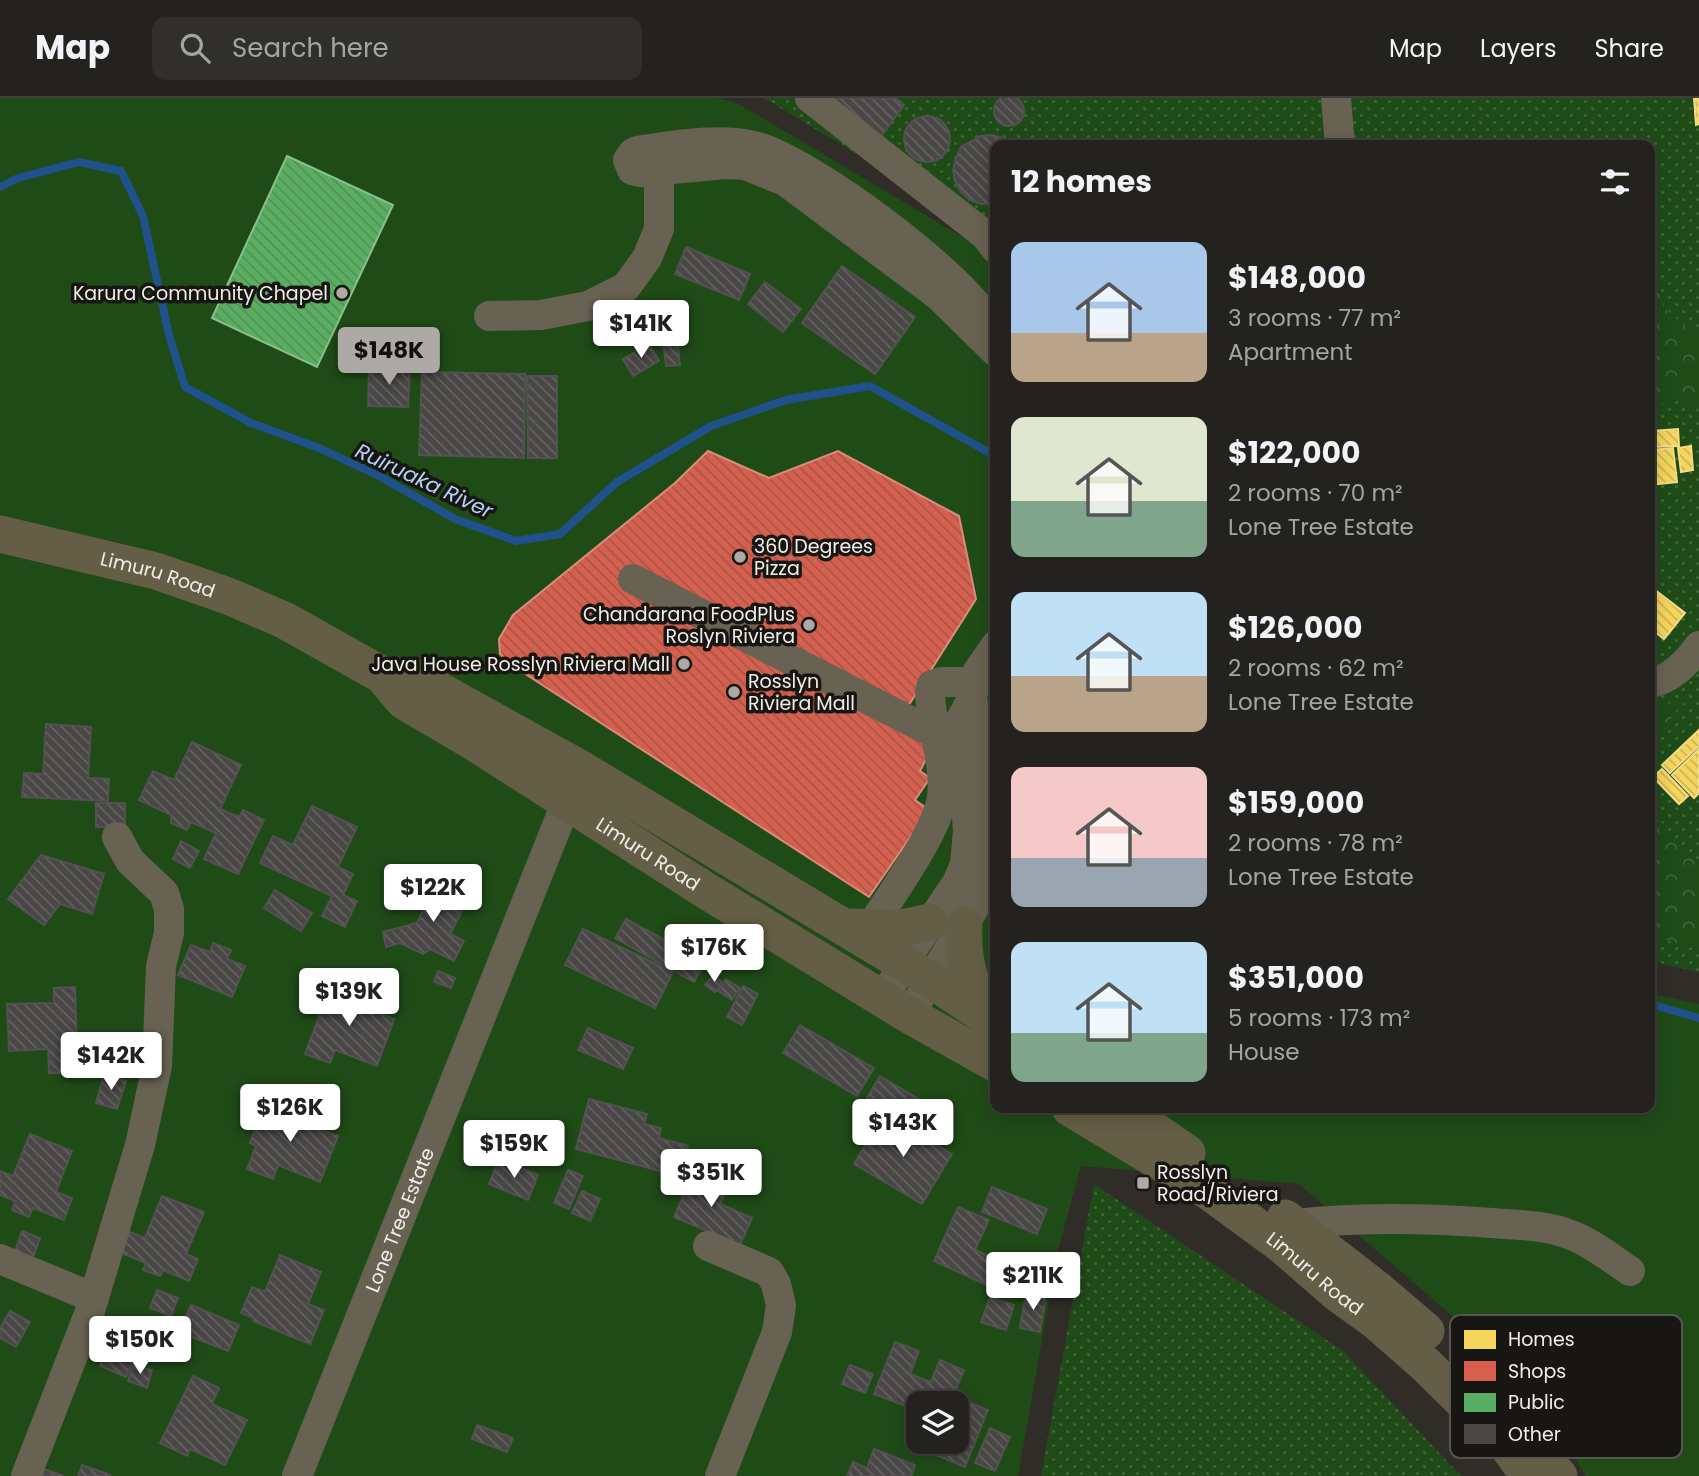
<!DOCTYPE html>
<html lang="en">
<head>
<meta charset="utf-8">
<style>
	:root { --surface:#24221f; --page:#302f2c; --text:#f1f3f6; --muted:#a3a4a4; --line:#413f3d; --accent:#adaaa5 }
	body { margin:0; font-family:Poppins,sans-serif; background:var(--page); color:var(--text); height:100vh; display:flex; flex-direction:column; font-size:26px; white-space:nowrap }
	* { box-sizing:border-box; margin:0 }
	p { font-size:23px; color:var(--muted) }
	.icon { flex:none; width:38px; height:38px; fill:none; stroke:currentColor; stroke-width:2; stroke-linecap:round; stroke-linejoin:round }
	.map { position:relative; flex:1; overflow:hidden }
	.drawer { position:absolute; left:990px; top:42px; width:665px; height:973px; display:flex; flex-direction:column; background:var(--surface); border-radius:14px; box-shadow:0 4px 18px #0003,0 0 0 2px var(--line) }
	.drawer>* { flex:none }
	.tools { position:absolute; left:906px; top:1293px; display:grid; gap:14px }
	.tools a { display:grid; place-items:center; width:63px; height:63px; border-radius:14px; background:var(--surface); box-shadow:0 4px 18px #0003,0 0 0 2px var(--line); font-size:35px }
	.price { position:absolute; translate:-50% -60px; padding:0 16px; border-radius:7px; background:#fff; color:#222; font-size:23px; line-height:46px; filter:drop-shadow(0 2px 4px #0008) }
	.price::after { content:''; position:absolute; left:50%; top:42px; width:21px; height:16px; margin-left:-10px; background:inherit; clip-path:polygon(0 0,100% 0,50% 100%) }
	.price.current { background:var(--accent); color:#111 }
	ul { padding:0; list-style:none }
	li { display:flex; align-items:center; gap:21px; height:175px; padding:0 21px }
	li span { display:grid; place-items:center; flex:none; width:196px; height:140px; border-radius:14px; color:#555 }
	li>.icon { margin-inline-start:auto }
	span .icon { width:84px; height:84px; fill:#fffc; stroke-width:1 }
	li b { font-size:30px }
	h2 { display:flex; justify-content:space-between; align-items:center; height:84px; padding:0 21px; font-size:30px }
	header { display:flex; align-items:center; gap:42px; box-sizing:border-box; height:98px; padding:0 35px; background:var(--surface); border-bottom:2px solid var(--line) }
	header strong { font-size:33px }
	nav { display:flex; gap:38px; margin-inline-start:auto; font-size:24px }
	.search { width:490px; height:63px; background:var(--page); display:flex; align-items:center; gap:18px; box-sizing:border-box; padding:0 24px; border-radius:14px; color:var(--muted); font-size:26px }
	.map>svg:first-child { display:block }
</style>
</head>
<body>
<header>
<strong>Map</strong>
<div class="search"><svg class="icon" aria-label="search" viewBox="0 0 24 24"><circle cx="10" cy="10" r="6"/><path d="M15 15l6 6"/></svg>Search here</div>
<nav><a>Map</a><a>Layers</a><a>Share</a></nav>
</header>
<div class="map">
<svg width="1699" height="1378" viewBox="0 0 1699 1378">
	<defs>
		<pattern id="grass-dots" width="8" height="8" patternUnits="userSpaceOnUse" patternTransform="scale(1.75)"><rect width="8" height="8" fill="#1f4b17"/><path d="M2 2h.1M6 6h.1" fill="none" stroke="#406539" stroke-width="1.8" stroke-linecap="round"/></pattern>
		<pattern id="forest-crowns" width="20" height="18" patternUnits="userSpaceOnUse" patternTransform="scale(1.75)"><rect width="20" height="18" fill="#1f4b17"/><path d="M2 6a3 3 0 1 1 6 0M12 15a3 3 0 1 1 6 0" fill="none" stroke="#406539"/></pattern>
		<pattern id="homes-back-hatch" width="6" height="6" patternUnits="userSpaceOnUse" patternTransform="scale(1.75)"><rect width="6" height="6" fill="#f6d55c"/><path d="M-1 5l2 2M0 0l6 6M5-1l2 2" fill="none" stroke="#cab256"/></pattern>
		<pattern id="shops-back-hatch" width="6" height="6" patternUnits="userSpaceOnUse" patternTransform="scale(1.75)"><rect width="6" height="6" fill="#d6604d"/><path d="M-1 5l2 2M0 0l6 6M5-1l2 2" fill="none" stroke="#a4574b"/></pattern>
		<pattern id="public-back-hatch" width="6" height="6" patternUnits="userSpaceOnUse" patternTransform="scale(1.75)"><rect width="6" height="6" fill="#5aae61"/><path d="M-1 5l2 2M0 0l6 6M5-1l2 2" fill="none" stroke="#558f59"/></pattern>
		<pattern id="building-back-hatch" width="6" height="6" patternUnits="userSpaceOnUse" patternTransform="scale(1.75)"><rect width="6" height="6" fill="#484746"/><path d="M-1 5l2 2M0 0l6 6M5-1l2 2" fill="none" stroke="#636261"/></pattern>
	</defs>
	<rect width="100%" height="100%" fill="#302d29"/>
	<g fill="url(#grass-dots)">
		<path d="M764 0H1699V874L1650 863V47H996V140Z"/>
		<path d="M1094 1086 1343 1253 1461 1378H1041Z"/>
	</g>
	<g fill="url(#forest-crowns)">
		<path d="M1650 168 1664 209 1699 240V312L1677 300 1650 310Z"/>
		<path d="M1689 599 1650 643V612Z"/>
		<path d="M1650 685 1654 715 1693 762 1699 764V852L1650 837Z"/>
	</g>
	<path fill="#1f4b17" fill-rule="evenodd" d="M0 0H719L737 5 996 159V1010H1650V896L1699 906V1378H1586L1520 1276 1299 1086 1081 1068 1058 1152 1018 1378H0ZM919 1306H957V1344H919Z"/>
	<g fill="url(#homes-back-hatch)" stroke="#f4dc86" stroke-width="2">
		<path d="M1694 0H1699V26L1696 27Z"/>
		<path d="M1678 331 1679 348 1653 349 1652 333Z"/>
		<path d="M1691 348 1693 372 1681 374 1678 350Z"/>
		<path d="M1673 350 1677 384 1650 387V352Z"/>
		<path d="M1650 488 1685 515 1664 541 1650 530Z"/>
		<path d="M1699 632V648L1670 675 1662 667Z"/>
		<path d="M1699 651V695L1694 700 1672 677Z"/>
		<path d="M1662 671 1688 698 1679 706 1653 679Z"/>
	</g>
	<path fill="url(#shops-back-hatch)" stroke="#de8a7c" stroke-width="2" d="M708 353 769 380 838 353 959 418 976 501 900 621 935 644 920 673 930 680 915 702 929 712 869 799 510 566 500 556 499 541 513 517 675 385Z"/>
	<path fill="url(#public-back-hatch)" stroke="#87c18a" stroke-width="2" d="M287 58 393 107 317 269 212 220Z"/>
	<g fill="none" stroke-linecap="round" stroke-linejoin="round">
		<g stroke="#1f528c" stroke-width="8">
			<path d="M0 89 18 80 79 64 121 73 143 118 169 237 185 289 251 325 319 350 379 378 455 421 516 443 560 436 617 384 711 328 786 302 870 288 988 354 996 361"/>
			<path d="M1650 906 1699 920"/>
		</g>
	</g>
	<g fill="url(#building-back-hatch)" stroke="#535151" stroke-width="2">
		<circle cx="1009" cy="13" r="15"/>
		<path d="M831 0H895L904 7 877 44Z"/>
		<circle cx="927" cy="41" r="23"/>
		<path d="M992 37 1003 40 1013 47H996V105L981 106 970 102 961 94 955 83 953 72 956 60 961 49 981 38Z"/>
		<path d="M686 149 750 176 739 202 675 176Z"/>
		<path d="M842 168 915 219 875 276 802 225Z"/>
		<path d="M765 184 801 211 783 234 748 206Z"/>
		<path d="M676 211 680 235 665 237 662 213Z"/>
		<path d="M677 241 680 267 666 268 663 242Z"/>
		<path d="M649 246 659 263 633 278 623 261Z"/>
		<path d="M369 270 410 271 408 309 368 308Z"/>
		<path d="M422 274 525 276 524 360 419 357Z"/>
		<path d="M527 278H557V360H528Z"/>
		<path d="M46 626 91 629 88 680 109 681 108 703 22 699 24 675 43 676Z"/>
		<path d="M192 644 241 667 220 711 239 719 243 712 264 722 238 776 204 761 216 735 191 724 187 732 171 725V717L139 702 153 673 174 682Z"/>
		<rect x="96" y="705" width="29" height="24"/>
		<path d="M312 708 357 729 338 769 353 776 343 797 357 803 345 829 322 818 332 798 260 765 273 738 293 747Z"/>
		<path d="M181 743 199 753 190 770 173 761Z"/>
		<path d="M41 757 104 776 92 816 60 806 44 827 8 801Z"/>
		<path d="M426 781 468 802 450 836 464 843 454 863 430 851 423 856 400 845 386 849 383 834 417 825 430 799 419 794Z"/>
		<path d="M275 792 312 815 301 833 264 810Z"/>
		<path d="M626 821 705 864 694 884 615 840Z"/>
		<path d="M583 831 673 874 655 910 565 867Z"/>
		<path d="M213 845 231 852 227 861 245 868 232 899 178 877 191 847 210 854Z"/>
		<path d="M438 873 455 880 451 890 434 884Z"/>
		<path d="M713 877 722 884 715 894 705 887Z"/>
		<path d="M726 881 740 890 732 902 718 893Z"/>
		<path d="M333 882 358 892 352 905 394 921 377 968 335 952 330 965 305 956Z"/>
		<path d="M743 888 758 896 742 927 727 919Z"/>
		<path d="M75 889 77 952H74L75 975H49L48 951 9 953 7 906 54 905V890Z"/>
		<path d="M800 927 874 970 857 998 783 955Z"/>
		<path d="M588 930 633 950 623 971 578 952Z"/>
		<path d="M104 977 126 983 117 1011 96 1005Z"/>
		<path d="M880 978 949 1019 936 1042 867 1000Z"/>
		<path d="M275 1000 302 1010 297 1023 338 1038 320 1084 278 1067 273 1081 247 1071 256 1048 250 1045 257 1026 263 1029Z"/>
		<path d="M589 1001 647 1016 644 1026 661 1030 659 1040 688 1048 680 1078 576 1051Z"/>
		<path d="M884 1016 952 1056 922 1106 854 1066Z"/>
		<path d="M30 1036 72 1053 56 1094 72 1100 64 1122 33 1110 29 1119 12 1112 15 1103 0 1097V1073L13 1078Z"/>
		<path d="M499 1061 538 1077 528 1102 489 1086Z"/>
		<path d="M695 1071 730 1086 720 1106 752 1120 740 1147 674 1119Z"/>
		<path d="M568 1072 583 1078 569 1111 554 1105Z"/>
		<path d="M992 1089 1047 1111 1037 1136 982 1114Z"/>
		<path d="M582 1093 600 1101 590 1123 572 1115Z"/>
		<path d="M162 1098 204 1114 186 1156 198 1161 189 1183 163 1172 160 1178 143 1172 146 1165 121 1155 130 1134 145 1140Z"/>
		<path d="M958 1109 989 1122 975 1152 1022 1173 1011 1198 934 1163Z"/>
		<path d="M22 1133 40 1140 31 1165 13 1159Z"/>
		<path d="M280 1157 321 1174 308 1206 324 1212 310 1246 253 1223 254 1220 241 1215 252 1189 265 1194Z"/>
		<path d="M157 1192 178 1200 171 1218 150 1210Z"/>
		<path d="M1026 1195 1046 1198 1040 1234 1020 1230Z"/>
		<path d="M990 1199 1014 1207 1006 1232 981 1224Z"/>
		<path d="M191 1207 239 1227 228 1253 179 1234Z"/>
		<path d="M10 1213 30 1224 16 1249 0 1240V1230Z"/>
		<path d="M114 1235 140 1246 126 1279 100 1268Z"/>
		<path d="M895 1244 919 1253 910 1276 931 1284 940 1262 964 1272 953 1298 988 1312 965 1369 924 1352 927 1344H957V1306H919V1313L874 1296Z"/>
		<path d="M133 1267 152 1272 147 1290 128 1283Z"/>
		<path d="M850 1267 873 1276 865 1295 842 1286Z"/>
		<path d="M193 1278 219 1290 212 1306 247 1322 225 1367 190 1351 187 1358 160 1345Z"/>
		<path d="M477 1327 513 1340 507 1354 472 1341Z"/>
		<path d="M990 1330 1010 1339 995 1373 975 1365Z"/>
		<path d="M874 1351 915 1367 911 1378H847L853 1364 867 1370Z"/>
		<path d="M82 1367 110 1377 109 1378H78Z"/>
		<path d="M44 1371 64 1378H41Z"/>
	</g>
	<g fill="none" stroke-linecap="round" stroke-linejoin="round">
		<g stroke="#686252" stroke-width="30">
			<path d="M810 0 985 137 996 151"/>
			<path d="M1336 0 1340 47"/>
			<path d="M489 218 541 217 588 208 626 189 647 160 659 131V72"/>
			<path d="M996 235C974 183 809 61 754 48 720 39 671 48 637 53L633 55 628 62 632 72 641 74 725 66 745 67 785 83 939 198 996 254"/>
			<path d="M633 481 961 649"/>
			<path d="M1650 585C1670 582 1688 564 1699 548"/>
			<path d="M870 830C889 800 938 733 942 699 946 664 930 628 930 593L932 587 941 584H975"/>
			<path d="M884 901 903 865 957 785 965 766 968 733 960 623 971 603 978 573 996 547"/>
			<path d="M909 917 982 797 991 764V728L983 623 971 603"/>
			<path d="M1295 1126C1361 1119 1426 1120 1492 1125 1518 1127 1547 1127 1571 1137 1592 1145 1612 1161 1630 1173"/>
			<path d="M708 1148 769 1174 776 1186 781 1207 777 1234 720 1378"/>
			<path d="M0 1161 94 1200"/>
			<path d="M26 1378 89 1216 140 1047 157 968 161 868 169 835V811L164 795 130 763 117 739"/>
			<path id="s1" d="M297 1378 575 683"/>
		</g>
		<g stroke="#655e46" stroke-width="37">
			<path id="s2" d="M0 436 156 473 228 498 284 522 382 577 404 603 472 643 705 792 909 917 996 966"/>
			<path d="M382 577 415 579 581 671 930 881 996 925"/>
			<path d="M964 827C962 863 970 890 990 921"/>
			<path d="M844 829 902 830 929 824"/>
			<path id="s3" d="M1070 1010 1211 1095 1283 1148 1337 1195 1377 1224 1426 1267 1506 1346 1529 1378"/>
			<path d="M1122 1010 1187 1055"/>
			<path d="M1285 1120 1378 1192 1426 1233"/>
			<path d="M1521 1334 1559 1378"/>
		</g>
	</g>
	<g fill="#adaaa5" stroke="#181612" stroke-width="2.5">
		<circle cx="342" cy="195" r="7"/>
		<circle cx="740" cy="459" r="7"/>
		<circle cx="809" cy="527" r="7"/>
		<circle cx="684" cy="566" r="7"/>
		<circle cx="734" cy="594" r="7"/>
		<rect x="1136" y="1078" width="14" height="14" rx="3.5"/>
	</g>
	<g text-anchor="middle" stroke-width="7" stroke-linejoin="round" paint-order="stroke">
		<g font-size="19" fill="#f1ede8" stroke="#181612" text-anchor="end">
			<text x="328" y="202">Karura Community Chapel</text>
			<text x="754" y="455" text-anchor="start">360 Degrees<tspan x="754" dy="22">Pizza</tspan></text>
			<text x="795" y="523">Chandarana FoodPlus<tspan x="795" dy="22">Roslyn Riviera</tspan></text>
			<text x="670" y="573">Java House Rosslyn Riviera Mall</text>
			<text x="748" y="590" text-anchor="start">Rosslyn<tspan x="748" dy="22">Riviera Mall</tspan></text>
			<text x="1157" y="1081" text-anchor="start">Rosslyn<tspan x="1157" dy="22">Road/Riviera</tspan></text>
		</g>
		<g font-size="19" fill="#f1ede8" stroke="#181612">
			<text dy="7" stroke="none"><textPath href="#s2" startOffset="163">Limuru Road</textPath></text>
			<text dy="7" stroke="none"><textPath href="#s2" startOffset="732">Limuru Road</textPath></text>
			<text dy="7" stroke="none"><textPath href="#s1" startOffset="276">Lone Tree Estate</textPath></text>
			<text dy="7" stroke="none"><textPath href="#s3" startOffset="296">Limuru Road</textPath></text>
		</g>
		<g font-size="21" font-style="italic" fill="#b4d1f6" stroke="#181612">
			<text transform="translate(424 383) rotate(25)" y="7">Ruiruaka River</text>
		</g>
	</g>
	<rect x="1450" y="1217" width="232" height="143" rx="10" fill="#181612" stroke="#595652" stroke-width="2"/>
	<rect x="1464" y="1232" width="32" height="19" fill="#f6d55c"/>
	<rect x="1464" y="1263" width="32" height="20" fill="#d6604d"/>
	<rect x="1464" y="1295" width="32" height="19" fill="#5aae61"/>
	<rect x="1464" y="1326" width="32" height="20" fill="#484746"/>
	<g font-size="19" fill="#f1ede8">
		<text x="1508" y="1248">Homes</text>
		<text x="1508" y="1280">Shops</text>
		<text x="1508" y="1311">Public</text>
		<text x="1508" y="1343">Other</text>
	</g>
</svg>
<div class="tools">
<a><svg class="icon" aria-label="layers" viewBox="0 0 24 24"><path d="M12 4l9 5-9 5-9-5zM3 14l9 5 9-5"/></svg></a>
</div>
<b class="price" style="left:641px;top:262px">$141K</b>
<b class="price current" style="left:389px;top:289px">$148K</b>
<b class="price" style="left:433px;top:826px">$122K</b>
<b class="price" style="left:714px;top:886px">$176K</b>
<b class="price" style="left:349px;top:930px">$139K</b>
<b class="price" style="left:111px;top:994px">$142K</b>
<b class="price" style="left:290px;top:1046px">$126K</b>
<b class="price" style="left:903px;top:1061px">$143K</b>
<b class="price" style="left:514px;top:1082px">$159K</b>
<b class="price" style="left:711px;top:1111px">$351K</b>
<b class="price" style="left:1033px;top:1214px">$211K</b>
<b class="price" style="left:140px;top:1278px">$150K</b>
<section class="drawer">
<h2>12 homes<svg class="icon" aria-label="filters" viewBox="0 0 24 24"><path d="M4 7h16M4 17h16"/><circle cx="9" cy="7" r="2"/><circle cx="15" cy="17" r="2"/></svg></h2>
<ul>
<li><span style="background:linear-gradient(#a9c7e8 65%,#b9a48a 0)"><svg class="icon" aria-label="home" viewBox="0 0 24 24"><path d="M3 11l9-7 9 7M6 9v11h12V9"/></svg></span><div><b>$148,000</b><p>3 rooms · 77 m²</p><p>Apartment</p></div></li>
<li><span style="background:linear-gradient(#dfe7d0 60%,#7fa58c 0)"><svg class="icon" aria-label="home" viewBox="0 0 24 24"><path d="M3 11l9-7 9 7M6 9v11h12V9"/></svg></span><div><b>$122,000</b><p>2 rooms · 70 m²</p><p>Lone Tree Estate</p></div></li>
<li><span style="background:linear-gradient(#bfe0f5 60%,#b9a48a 0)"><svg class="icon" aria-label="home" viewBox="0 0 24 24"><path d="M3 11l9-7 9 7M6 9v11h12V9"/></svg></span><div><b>$126,000</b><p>2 rooms · 62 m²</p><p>Lone Tree Estate</p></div></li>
<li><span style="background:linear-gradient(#f6c9c9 65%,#9aa5b1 0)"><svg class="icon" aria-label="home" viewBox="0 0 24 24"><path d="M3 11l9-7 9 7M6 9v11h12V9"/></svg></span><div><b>$159,000</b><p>2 rooms · 78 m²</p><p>Lone Tree Estate</p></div></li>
<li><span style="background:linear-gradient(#bfe0f5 65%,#7fa58c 0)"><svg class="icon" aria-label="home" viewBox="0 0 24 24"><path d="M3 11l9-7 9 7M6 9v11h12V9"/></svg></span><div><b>$351,000</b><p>5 rooms · 173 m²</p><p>House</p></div></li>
</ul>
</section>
</div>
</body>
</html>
